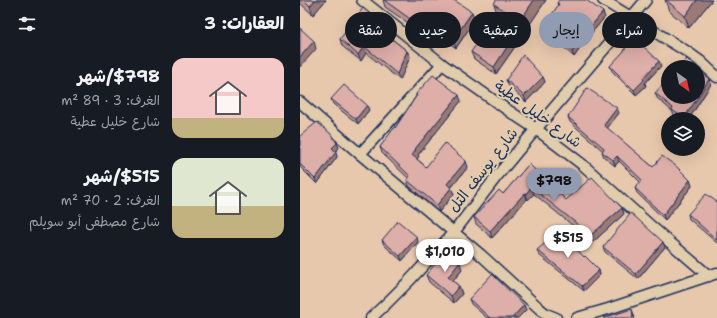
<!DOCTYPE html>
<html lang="ar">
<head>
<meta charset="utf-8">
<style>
	:root { --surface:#171b24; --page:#242831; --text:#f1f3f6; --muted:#9ea1a6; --accent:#919bb2 }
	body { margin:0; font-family:"Shantell Sans","Playpen Sans Arabic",sans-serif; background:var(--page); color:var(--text); direction:rtl; height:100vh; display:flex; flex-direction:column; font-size:15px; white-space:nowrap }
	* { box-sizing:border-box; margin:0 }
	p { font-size:13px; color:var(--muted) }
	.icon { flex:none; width:22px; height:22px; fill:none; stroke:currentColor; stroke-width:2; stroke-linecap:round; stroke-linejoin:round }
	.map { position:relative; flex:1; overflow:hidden; direction:ltr }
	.drawer { display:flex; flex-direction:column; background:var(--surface); width:300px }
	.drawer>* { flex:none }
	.hud { position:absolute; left:12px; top:12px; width:345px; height:36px; direction:rtl; display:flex; gap:8px }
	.needle { width:26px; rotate:147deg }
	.tools { position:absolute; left:361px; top:60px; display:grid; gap:8px }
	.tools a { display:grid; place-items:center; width:44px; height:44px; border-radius:50%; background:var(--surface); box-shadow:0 4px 16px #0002; font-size:20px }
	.price { position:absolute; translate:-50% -34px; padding:0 9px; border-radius:14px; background:#fff; color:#222; font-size:13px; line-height:26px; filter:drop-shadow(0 1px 2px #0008) }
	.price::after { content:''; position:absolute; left:50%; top:24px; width:12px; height:9px; margin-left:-6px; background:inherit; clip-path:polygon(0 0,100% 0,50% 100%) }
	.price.active { background:var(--accent); color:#111 }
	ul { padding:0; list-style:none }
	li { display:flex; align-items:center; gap:12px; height:100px; padding:0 16px }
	li span { display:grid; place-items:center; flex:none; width:112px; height:80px; border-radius:12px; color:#555 }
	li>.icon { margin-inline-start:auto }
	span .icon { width:48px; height:48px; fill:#fffc; stroke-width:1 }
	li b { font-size:17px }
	h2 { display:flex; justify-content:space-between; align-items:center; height:48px; padding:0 16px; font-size:17px }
	.pill { padding:0 14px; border-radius:18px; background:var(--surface); box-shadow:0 4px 16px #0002; font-size:14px; line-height:36px }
	.pill.active { background:var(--accent); color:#111 }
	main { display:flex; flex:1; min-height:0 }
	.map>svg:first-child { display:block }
</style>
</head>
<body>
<main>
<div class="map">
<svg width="417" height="318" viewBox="0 0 417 318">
	<rect width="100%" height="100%" fill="#e8c8ad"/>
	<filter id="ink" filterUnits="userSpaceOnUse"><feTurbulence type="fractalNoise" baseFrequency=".025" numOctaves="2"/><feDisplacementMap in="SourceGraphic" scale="8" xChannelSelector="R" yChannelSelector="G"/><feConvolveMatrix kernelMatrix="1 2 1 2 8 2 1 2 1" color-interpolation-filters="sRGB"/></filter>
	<g filter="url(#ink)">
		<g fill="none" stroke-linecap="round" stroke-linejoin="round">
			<defs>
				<g id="street">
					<path d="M62 0 142 64 209 111 236 129 283 165 352 227 409 276"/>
					<path d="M303 0 386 51 400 61 417 77"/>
					<path d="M0 102 60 154 181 255 240 309 246 314 256 318"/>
					<path d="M60 154 142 64"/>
					<path d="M71 318 87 303 109 281 154 232 197 176 236 129 346 0"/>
					<path d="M277 318 308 309 417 273"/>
				</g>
			</defs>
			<use href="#street" stroke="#1b2f5e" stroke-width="13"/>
			<use href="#street" stroke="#e1ccab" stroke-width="10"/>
		</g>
		<g fill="#bf9690" stroke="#1b2f5e">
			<path d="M0 0H26L13 15 0 3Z"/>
			<path d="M83 0H154L175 20 156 48 131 30 127 36 85 7Z"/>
			<path d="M246 0 224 33 198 16 194 4Z"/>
			<path d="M365 0H412L389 28 369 11Z"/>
			<path d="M257 3 305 17 288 37 274 57 246 31 244 26 258 6Z"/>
			<path d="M83 29 82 31 107 51 110 57 100 80 66 53 61 61 42 46 40 39Z"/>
			<path d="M211 41 214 48 196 74 174 59 171 52Z"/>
			<path d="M310 66H361L345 83 346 86 336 95 312 71Z"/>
			<path d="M243 77 245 82 226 102 208 85 206 80Z"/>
			<path d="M409 79 411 84 389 119H380L374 115 372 111 357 98 355 93Z"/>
			<path d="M116 94 161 101 118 155 119 156 117 159 126 167H168L151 188 154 194 139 212 109 186 107 180 108 178 82 153 80 147 95 128 116 96Z"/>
			<path d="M31 99 69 110 58 124 33 104Z"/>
			<path d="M319 113 307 128 353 167 390 180 392 186 365 220 337 193 335 188 340 182 319 161 315 166 304 157 302 152 303 151 270 122 268 117Z"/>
			<path d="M0 136 37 143 39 148 35 151 37 157 17 184 0 167Z"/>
			<path d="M229 164 266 200 322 208 324 214 293 242 234 194 228 200 227 199 192 238 176 224 174 217 203 194Z"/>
			<path d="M417 202V243L389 219 388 214Z"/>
			<path d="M82 240 118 242 102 261 84 245Z"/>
			<path d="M363 242 365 247 338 279 305 252 303 247Z"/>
			<path d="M237 250 284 257 299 270 300 275 284 291 239 255Z"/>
			<path d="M162 270 153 281 159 286 162 294 154 303 129 282 126 275Z"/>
			<path d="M169 299 224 305 226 310 218 318H187L171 304Z"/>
		</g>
		<g fill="#9b7a76" stroke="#1b2f5e">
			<path d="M15 0H26L13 15 10 6Z"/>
			<path d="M234 0H246L224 33 220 21Z"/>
			<path d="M397 0H412L389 28 385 16Z"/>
			<path d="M172 12 175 20 156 48 153 40Z"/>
			<path d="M303 12 305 17 288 37 274 57 272 52 286 32Z"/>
			<path d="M81 23 83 29 80 34 77 27Z"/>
			<path d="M128 23 131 30 127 36 124 29Z"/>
			<path d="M14 41 16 49 0 67V57Z"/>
			<path d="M211 41 214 48 196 74 194 67Z"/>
			<path d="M64 46 66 53 61 61 58 55Z"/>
			<path d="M107 51 110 57 100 80 97 74Z"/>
			<path d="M359 61 361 66 345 83 346 86 336 95 334 90 343 78Z"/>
			<path d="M243 77 245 82 226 102 224 96Z"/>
			<path d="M409 79 411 84 389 119H384V118Z"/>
			<path d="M159 95 161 101 118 155 119 156 115 162 112 155 115 149Z"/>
			<path d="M67 105 69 110 58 124 56 119Z"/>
			<path d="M317 108 319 113 306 130 304 125Z"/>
			<path d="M37 143 39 148 34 153 32 148Z"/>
			<path d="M36 152 37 157 17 184 15 179Z"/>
			<path d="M317 156 319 161 315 166 313 160Z"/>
			<path d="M166 161 168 167 149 190 147 184Z"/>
			<path d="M390 180 392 186 365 220 363 215Z"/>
			<path d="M231 187 234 194 228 200 226 194Z"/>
			<path d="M151 188 154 194 139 212 137 205Z"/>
			<path d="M225 193 227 199 192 238 190 231Z"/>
			<path d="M322 208 324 214 293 242 291 235Z"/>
			<path d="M117 237 118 242 102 261 100 256Z"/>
			<path d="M363 242 365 247 338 279 336 274Z"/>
			<path d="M160 262 162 270 150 284 148 277Z"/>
			<path d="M299 270 300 275 284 291 282 286Z"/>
			<path d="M159 286 162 294 154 303 151 296Z"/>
			<path d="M224 305 226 310 218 318H212Z"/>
			<path d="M332 309 335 318H333Z"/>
		</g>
		<g fill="#deaea8" stroke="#1b2f5e">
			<path d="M4 0H15L10 6Z"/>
			<path d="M84 0H154L172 12 153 40 128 23 124 29Z"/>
			<path d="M196 0H234L220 21 194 4Z"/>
			<path d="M259 0H286L303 12 286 32 272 52 244 26 259 4 257 3Z"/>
			<path d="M366 0H397L385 16Z"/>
			<path d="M63 8 81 23 77 27 107 51 97 74 64 46 58 55 40 39Z"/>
			<path d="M189 26 211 41 194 67 171 52Z"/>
			<path d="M0 28 14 41 0 57Z"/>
			<path d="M331 35 359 61 343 78 344 80 334 90 310 66 324 51Z"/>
			<path d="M223 55 243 77 224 96 206 80Z"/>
			<path d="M387 59 396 67H379Z"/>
			<path d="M398 69 409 79 398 97Z"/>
			<path d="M133 75 159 95 115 149 116 150 112 155 126 167 145 143 166 161 147 184 151 188 137 205 107 180 110 176 80 147 94 128H95L117 95 116 94Z"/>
			<path d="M368 79V97H398L384 118 372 110 373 108 355 93Z"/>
			<path d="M44 85 67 105 56 119 31 99Z"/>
			<path d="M287 88 317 108 304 125 353 167 362 156 376 166 390 180 363 215 335 188 342 180 317 156 313 160 302 152 304 148 268 117Z"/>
			<path d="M17 122 30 133 37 143 32 148 36 152 15 179 0 164V136Z"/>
			<path d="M229 164 266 200 292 177 322 208 291 235 231 187 226 194 225 193 190 231 174 217 199 190 203 194Z"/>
			<path d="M406 194 417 202V240L388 214Z"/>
			<path d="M331 213 363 242 336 274 303 247Z"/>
			<path d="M98 221 117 237 100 256 82 240Z"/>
			<path d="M258 232 271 243 284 257 285 256 299 270 282 286 237 250Z"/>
			<path d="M146 251 160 262 148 277 159 286 151 296 126 275Z"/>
			<path d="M192 274 224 305 212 318H190L169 299Z"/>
			<path d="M332 309 333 318H303Z"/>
		</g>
	</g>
	<g text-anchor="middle" stroke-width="4" stroke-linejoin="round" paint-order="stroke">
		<g font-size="15" fill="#1b2f5e" stroke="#e1ccab">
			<text transform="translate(238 114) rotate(36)" y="5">شارع خليل عطية</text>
			<text transform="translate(183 170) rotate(-52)" y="5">شارع يوسف التل</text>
		</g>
	</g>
</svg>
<div class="tools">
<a><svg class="needle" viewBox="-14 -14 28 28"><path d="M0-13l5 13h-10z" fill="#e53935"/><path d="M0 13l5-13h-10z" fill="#9ea1a6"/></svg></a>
<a><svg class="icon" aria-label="layers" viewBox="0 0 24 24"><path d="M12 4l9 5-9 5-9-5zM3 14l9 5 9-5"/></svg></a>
</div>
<b class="price active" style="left:254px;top:202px">$798</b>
<b class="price" style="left:268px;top:259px">$515</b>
<b class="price" style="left:145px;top:273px">$1,010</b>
<div class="hud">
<a class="pill">شراء</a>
<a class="pill active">إيجار</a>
<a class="pill">تصفية</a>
<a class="pill">جديد</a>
<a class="pill">شقة</a>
</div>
</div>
<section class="drawer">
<h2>العقارات: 3<svg class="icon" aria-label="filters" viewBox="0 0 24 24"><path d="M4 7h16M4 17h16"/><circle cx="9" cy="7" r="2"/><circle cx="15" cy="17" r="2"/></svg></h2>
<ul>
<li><span style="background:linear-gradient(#f6c9c9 75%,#c2b280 0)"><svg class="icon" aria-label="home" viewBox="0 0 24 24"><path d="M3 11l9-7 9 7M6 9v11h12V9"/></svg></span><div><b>$798/شهر</b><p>الغرف: 3 · 89 m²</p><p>شارع خليل عطية</p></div></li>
<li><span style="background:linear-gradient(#dfe7d0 60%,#c2b280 0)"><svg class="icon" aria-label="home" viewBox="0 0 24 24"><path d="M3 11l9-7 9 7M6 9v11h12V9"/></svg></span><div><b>$515/شهر</b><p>الغرف: 2 · 70 m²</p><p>شارع مصطفى أبو سويلم</p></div></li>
</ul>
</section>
</main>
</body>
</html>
